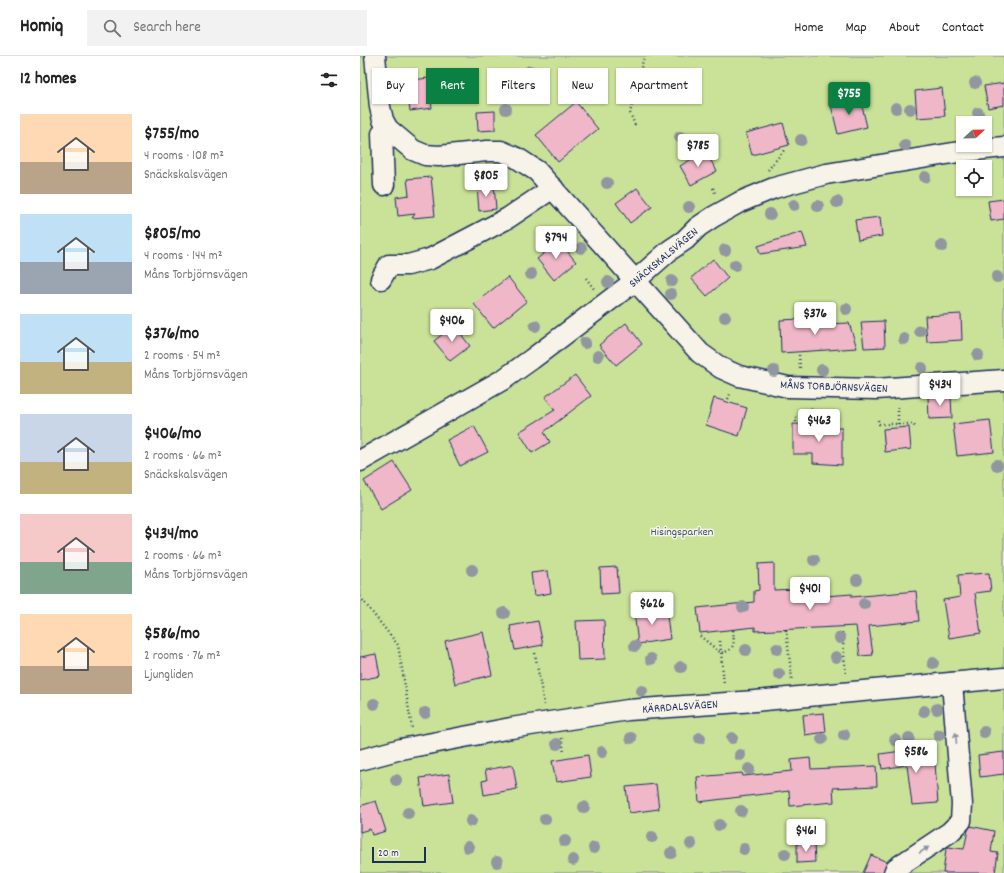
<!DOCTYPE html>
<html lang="en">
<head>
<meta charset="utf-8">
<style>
	:root { --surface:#fff; --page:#f2f2f2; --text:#222; --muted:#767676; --line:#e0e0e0; --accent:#0b8043 }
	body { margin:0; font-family:Dekko,sans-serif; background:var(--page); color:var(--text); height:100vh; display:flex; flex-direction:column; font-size:15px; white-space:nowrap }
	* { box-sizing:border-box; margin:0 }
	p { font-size:13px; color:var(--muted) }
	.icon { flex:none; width:22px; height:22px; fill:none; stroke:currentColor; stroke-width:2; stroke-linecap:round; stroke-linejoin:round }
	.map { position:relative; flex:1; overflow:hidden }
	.panel { display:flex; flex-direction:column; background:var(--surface); width:360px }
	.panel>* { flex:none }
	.guide { position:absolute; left:12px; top:12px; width:380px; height:36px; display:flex; gap:8px }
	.needle { width:26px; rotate:68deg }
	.tools { position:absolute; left:596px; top:60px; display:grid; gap:8px }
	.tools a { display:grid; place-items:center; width:36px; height:36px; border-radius:0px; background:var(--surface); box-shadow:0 1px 3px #0004; font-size:20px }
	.scale { position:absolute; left:12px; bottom:10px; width:54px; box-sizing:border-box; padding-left:4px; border:2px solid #1b2f5e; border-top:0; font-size:11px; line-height:14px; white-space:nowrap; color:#1b2f5e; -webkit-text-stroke:3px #f7f3e8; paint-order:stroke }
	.price { position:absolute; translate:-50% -34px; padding:0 9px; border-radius:4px; background:#fff; color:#222; font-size:13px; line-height:26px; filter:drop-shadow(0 1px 2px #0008) }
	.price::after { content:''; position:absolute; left:50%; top:24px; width:12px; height:9px; margin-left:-6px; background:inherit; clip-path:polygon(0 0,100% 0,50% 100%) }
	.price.selected { background:var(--accent); color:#fff }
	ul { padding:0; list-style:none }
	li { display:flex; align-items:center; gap:12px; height:100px; padding:0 20px }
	li span { display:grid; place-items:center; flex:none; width:112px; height:80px; border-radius:0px; color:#555 }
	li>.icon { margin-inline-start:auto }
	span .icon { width:48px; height:48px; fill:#fffc; stroke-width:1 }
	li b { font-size:17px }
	h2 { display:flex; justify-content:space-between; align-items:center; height:48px; padding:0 20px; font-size:17px }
	.pill { padding:0 14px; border-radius:0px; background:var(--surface); box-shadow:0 1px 3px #0004; font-size:14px; line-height:36px }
	.pill.selected { background:var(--accent); color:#fff }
	header { display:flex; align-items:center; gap:24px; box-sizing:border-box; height:56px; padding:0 20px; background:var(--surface); border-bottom:1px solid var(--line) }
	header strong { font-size:19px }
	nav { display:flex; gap:22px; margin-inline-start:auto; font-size:14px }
	.search { width:280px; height:36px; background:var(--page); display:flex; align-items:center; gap:10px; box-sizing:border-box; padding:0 14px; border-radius:0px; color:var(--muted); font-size:15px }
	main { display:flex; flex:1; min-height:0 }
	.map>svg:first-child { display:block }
</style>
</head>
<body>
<header>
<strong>Homiq</strong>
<div class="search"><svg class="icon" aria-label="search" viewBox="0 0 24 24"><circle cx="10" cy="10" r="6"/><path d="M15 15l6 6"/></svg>Search here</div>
<nav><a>Home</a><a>Map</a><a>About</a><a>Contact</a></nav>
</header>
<main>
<section class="panel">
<h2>12 homes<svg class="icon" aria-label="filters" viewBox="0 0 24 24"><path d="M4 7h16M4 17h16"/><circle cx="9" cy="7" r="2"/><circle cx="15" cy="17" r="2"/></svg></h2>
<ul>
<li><span style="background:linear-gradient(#ffd9b3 60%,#b9a48a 0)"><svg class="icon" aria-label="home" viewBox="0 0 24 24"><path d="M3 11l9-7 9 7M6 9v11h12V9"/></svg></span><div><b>$755/mo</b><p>4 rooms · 108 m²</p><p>Snäckskalsvägen</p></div></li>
<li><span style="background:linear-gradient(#bfe0f5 60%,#9aa5b1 0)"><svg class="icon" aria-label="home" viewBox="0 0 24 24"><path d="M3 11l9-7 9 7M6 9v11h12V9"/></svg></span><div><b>$805/mo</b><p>4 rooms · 144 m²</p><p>Måns Torbjörnsvägen</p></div></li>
<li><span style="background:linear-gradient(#bfe0f5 60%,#c2b280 0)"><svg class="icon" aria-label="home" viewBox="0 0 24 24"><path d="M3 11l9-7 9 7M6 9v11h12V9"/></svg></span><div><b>$376/mo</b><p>2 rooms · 54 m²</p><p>Måns Torbjörnsvägen</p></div></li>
<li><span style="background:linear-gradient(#c9d6e8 60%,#c2b280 0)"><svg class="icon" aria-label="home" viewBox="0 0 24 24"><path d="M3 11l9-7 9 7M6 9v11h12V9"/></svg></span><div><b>$406/mo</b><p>2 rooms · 66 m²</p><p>Snäckskalsvägen</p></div></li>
<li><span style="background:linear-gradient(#f6c9c9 60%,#7fa58c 0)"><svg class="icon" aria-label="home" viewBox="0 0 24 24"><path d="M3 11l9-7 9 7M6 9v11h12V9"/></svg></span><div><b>$434/mo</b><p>2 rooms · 66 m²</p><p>Måns Torbjörnsvägen</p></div></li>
<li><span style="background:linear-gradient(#ffd9b3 65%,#b9a48a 0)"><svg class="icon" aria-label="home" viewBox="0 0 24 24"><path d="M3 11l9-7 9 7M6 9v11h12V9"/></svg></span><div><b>$586/mo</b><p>2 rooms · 76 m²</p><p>Ljungliden</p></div></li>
</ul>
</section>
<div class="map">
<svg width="644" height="817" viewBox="0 0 644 817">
	<rect width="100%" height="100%" fill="#f6e7e2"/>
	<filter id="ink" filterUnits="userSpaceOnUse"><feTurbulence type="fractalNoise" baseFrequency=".025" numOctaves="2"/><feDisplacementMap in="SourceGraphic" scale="8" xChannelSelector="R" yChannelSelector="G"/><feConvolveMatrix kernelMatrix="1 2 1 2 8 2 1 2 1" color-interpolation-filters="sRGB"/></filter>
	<g filter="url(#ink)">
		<path fill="#c9e298" stroke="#72887b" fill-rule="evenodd" d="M0 0H644V817H0ZM603 67H625V89H603ZM603 111H625V133H603Z"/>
		<g fill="#f0b7c8" stroke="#1b2f5e">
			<path d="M68 22 72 52 50 55 46 25Z"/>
			<path d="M644 27V49L628 52 624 30Z"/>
			<path d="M582 32 585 60 557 62 555 35Z"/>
			<path d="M500 42 507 71 478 78 471 49Z"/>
			<path d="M216 46 238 73 198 106 176 79Z"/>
			<path d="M135 55V74L118 75 117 56Z"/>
			<path d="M423 67 429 89 392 99 386 77Z"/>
			<path d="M345 95 357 115 331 129 320 110Z"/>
			<path d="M71 121 75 160 52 162 55 158 38 160 36 141 49 139 47 123Z"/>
			<path d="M134 128 136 153 119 155 117 130Z"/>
			<path d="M277 132 292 151 270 167 256 147Z"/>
			<path d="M644 143V163L631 165 628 145Z"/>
			<path d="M520 161 522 180 498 184 495 164Z"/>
			<path d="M442 176 447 191 400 198 398 190Z"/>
			<path d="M199 185 216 206 194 224 177 203Z"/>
			<path d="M353 203 368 222 347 240 331 222Z"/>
			<path d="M148 221 167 245 133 272 114 248Z"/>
			<path d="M601 258 602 284 567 286 565 260Z"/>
			<path d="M463 262 464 268 489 267 497 292 421 297 420 264Z"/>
			<path d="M524 265 525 291 504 292 501 266Z"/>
			<path d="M266 267 282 288 256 309 239 289Z"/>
			<path d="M94 269 110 290 90 305 74 285Z"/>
			<path d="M215 319 231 340 184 376 190 386 172 397 159 376 195 354 185 341Z"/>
			<path d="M591 339 592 362 569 363 568 341Z"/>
			<path d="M354 342 387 352 379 380 346 369Z"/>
			<path d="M630 364 634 396 597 400 593 368Z"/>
			<path d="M433 368 466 369 465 372H482V409L453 407V398H433Z"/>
			<path d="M114 370 128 396 100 410 87 384Z"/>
			<path d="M549 371 551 393 525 396 523 373Z"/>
			<path d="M34 406 52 434 21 453 4 425Z"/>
			<path d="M414 507V534L437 533V542L492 538V541L556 535 559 565 509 570 513 599 500 600 496 570 395 575V571L340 577 337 552 394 546V535L399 534 398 508Z"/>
			<path d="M257 511 259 537 241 538 240 512Z"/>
			<path d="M188 515 191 537 174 540 171 517Z"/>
			<path d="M629 517 631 535 615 537 621 577 589 582 583 544 600 541 598 519Z"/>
			<path d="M306 552 310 583 278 588 274 556Z"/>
			<path d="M244 564 245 603 218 604 216 565Z"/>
			<path d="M178 565 183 589 155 594 150 570Z"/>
			<path d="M123 576 132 619 95 628 85 585Z"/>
			<path d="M16 598 20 620 0 624V601Z"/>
			<path d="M464 657 466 676 445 679 443 659Z"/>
			<path d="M574 694 578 747 552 749 547 709 522 713 520 698 542 695V697Z"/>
			<path d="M644 696V718L620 721 618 699Z"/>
			<path d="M228 699 231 721 196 726 192 705Z"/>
			<path d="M450 702 451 713 516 710 517 730 473 732 474 746 430 750 429 735 339 746 337 721 382 717 383 720 432 715 431 704Z"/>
			<path d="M153 709 157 733 124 739 122 725 127 724 125 714Z"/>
			<path d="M89 718 93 746 64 750 60 722Z"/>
			<path d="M296 728 299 753 269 757 266 731Z"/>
			<path d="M16 745 26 775 12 779 10 773 0 776V750Z"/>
			<path d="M610 770 634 775 631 796 638 797 635 817H583L586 793 588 791 604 793 608 774Z"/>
			<path d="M437 787H454L455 806 437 807Z"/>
			<path d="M511 799 527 806 523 817H503Z"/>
		</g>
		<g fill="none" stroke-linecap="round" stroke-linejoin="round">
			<defs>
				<g id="street">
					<path d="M15 0 20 51 23 64 28 73 53 94 65 99 79 100 127 95H141L157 102 177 115 340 297 361 312 379 320 428 331 516 333 644 324"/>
					<path d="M24 129 22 78 28 73"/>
					<path d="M21 223 29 209H48L70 203 148 162 193 132"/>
					<path d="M0 405 144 323 172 303 275 225 310 194 325 184 338 171 353 161 380 146 414 132 466 118 605 95 644 91"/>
					<path d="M0 704 41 693 151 672 268 654 395 645 644 622"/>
					<path d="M534 817 536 812 590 776 601 765 602 748 592 627"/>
				</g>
			</defs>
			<use href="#street" stroke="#1b2f5e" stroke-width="23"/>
			<g stroke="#1b2f5e" stroke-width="2.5" stroke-dasharray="1 3" stroke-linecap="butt">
				<path d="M36 35 44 34"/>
				<path d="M275 69 270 57 284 0"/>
				<path d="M408 114 425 93"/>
				<path d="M353 132 356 139"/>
				<path d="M226 222 234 233"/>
				<path d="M439 299 440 312"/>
				<path d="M368 343 371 336"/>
				<path d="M451 357 467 369 479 362"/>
				<path d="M518 364 519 368H553L555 371"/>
				<path d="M436 366V362L451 357V351"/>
				<path d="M538 368V350"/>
				<path d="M0 541 38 589 52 672"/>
				<path d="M426 574 432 623"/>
				<path d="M482 576 486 619"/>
				<path d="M340 580 361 597C376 594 374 586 373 574"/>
				<path d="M360 585 364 628"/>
				<path d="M175 597 184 649"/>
				<path d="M202 682 204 697"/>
			</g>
			<use href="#street" stroke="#f7f3e8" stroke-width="20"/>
		</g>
		<g fill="#9196a0">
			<circle cx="170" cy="15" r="6"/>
			<circle cx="615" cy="27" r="6"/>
			<circle cx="536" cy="52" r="6"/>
			<circle cx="146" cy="53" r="6"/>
			<circle cx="550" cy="53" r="6"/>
			<circle cx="618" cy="57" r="6"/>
			<circle cx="320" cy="81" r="6"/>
			<circle cx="441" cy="84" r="6"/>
			<circle cx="545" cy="89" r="6"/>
			<circle cx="565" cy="121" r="6"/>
			<circle cx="247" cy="127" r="6"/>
			<circle cx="477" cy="146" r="6"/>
			<circle cx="434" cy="149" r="6"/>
			<circle cx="458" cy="150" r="6"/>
			<circle cx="329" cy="151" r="6"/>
			<circle cx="410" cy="158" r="6"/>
			<circle cx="582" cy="190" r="6"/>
			<circle cx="221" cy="192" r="6"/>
			<circle cx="365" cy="194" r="6"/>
			<circle cx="375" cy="209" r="6"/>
			<circle cx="171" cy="218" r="6"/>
			<circle cx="637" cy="221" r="6"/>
			<circle cx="312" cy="225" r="6"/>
			<circle cx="248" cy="226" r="6"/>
			<circle cx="311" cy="238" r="6"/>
			<circle cx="486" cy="253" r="6"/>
			<circle cx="365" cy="261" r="6"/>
			<circle cx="175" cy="270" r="6"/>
			<circle cx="560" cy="275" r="6"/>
			<circle cx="544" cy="283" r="6"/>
			<circle cx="225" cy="287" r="6"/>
			<circle cx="618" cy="299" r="6"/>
			<circle cx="238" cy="300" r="6"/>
			<circle cx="562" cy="312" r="6"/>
			<circle cx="462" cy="314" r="6"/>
			<circle cx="414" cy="315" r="6"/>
			<circle cx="637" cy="409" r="6"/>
			<circle cx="454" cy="504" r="6"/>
			<circle cx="112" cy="514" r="6"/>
			<circle cx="497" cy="524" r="6"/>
			<circle cx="504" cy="548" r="6"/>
			<circle cx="383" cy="551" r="6"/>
			<circle cx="144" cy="557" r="6"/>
			<circle cx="480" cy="582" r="6"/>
			<circle cx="275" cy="590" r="6"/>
			<circle cx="417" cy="593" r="6"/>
			<circle cx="386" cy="594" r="6"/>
			<circle cx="476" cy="601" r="6"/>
			<circle cx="291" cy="603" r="6"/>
			<circle cx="573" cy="607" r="6"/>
			<circle cx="321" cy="611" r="6"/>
			<circle cx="419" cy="618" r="6"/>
			<circle cx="282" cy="635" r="6"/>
			<circle cx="14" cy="648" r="6"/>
			<circle cx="577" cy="653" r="6"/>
			<circle cx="564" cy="655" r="6"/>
			<circle cx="65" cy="657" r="6"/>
			<circle cx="624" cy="676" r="6"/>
			<circle cx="484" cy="679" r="6"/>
			<circle cx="579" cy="679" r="6"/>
			<circle cx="271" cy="682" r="6"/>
			<circle cx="340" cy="682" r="6"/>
			<circle cx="372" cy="682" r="6"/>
			<circle cx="549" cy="682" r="6"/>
			<circle cx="462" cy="683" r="6"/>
			<circle cx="535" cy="684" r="6"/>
			<circle cx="197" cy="688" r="6"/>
			<circle cx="242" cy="696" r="6"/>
			<circle cx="380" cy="699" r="6"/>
			<circle cx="389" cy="713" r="6"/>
			<circle cx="36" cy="724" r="6"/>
			<circle cx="224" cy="751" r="6"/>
			<circle cx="381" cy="755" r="6"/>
			<circle cx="48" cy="757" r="6"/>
			<circle cx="185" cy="763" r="6"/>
			<circle cx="111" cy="765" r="6"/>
			<circle cx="359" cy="769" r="6"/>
			<circle cx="292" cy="781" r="6"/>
			<circle cx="205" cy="785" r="6"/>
			<circle cx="331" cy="788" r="6"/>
			<circle cx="108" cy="791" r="6"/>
			<circle cx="234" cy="792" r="6"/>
			<circle cx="384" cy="793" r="6"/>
			<circle cx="311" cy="797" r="6"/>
			<circle cx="425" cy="798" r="6"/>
			<circle cx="213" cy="804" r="6"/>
			<circle cx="137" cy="806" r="6"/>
		</g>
		<defs><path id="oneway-solid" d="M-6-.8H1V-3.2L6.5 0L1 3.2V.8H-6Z"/></defs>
		<g fill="#8991a3">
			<use href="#oneway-solid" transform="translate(596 682) rotate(-95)"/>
			<use href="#oneway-solid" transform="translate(564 794) rotate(-33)"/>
		</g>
	</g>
	<g text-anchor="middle" stroke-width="3" stroke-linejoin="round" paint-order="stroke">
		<g font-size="12" fill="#1b2f5e" stroke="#f7f3e8">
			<text transform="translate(303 201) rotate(-40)" y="4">SNÄCKSKALSVÄGEN</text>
			<text transform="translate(474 330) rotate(2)" y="4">MÅNS TORBJÖRNSVÄGEN</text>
			<text transform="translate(320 650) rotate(-4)" y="4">KÄRRDALSVÄGEN</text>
		</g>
		<g font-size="12" fill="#3e536a" stroke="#f7f3e8">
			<text x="322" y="479">Hisingsparken</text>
		</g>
	</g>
</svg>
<div class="tools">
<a><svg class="needle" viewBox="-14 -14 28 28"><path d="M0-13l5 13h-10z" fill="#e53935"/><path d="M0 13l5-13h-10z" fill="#767676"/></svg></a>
<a><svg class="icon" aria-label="locate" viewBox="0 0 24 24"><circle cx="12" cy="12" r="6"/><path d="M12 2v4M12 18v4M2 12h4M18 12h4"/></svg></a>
</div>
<div class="scale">20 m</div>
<b class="price selected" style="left:489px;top:60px">$755</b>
<b class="price" style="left:338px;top:112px">$785</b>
<b class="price" style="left:126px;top:142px">$805</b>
<b class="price" style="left:196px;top:204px">$794</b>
<b class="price" style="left:455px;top:280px">$376</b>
<b class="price" style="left:92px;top:287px">$406</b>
<b class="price" style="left:580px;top:351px">$434</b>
<b class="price" style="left:459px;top:387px">$463</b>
<b class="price" style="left:450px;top:555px">$401</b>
<b class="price" style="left:292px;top:570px">$626</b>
<b class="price" style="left:556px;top:718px">$586</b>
<b class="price" style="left:446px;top:797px">$461</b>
<div class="guide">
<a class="pill">Buy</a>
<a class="pill selected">Rent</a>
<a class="pill">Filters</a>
<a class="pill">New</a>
<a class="pill">Apartment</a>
</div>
</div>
</main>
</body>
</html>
